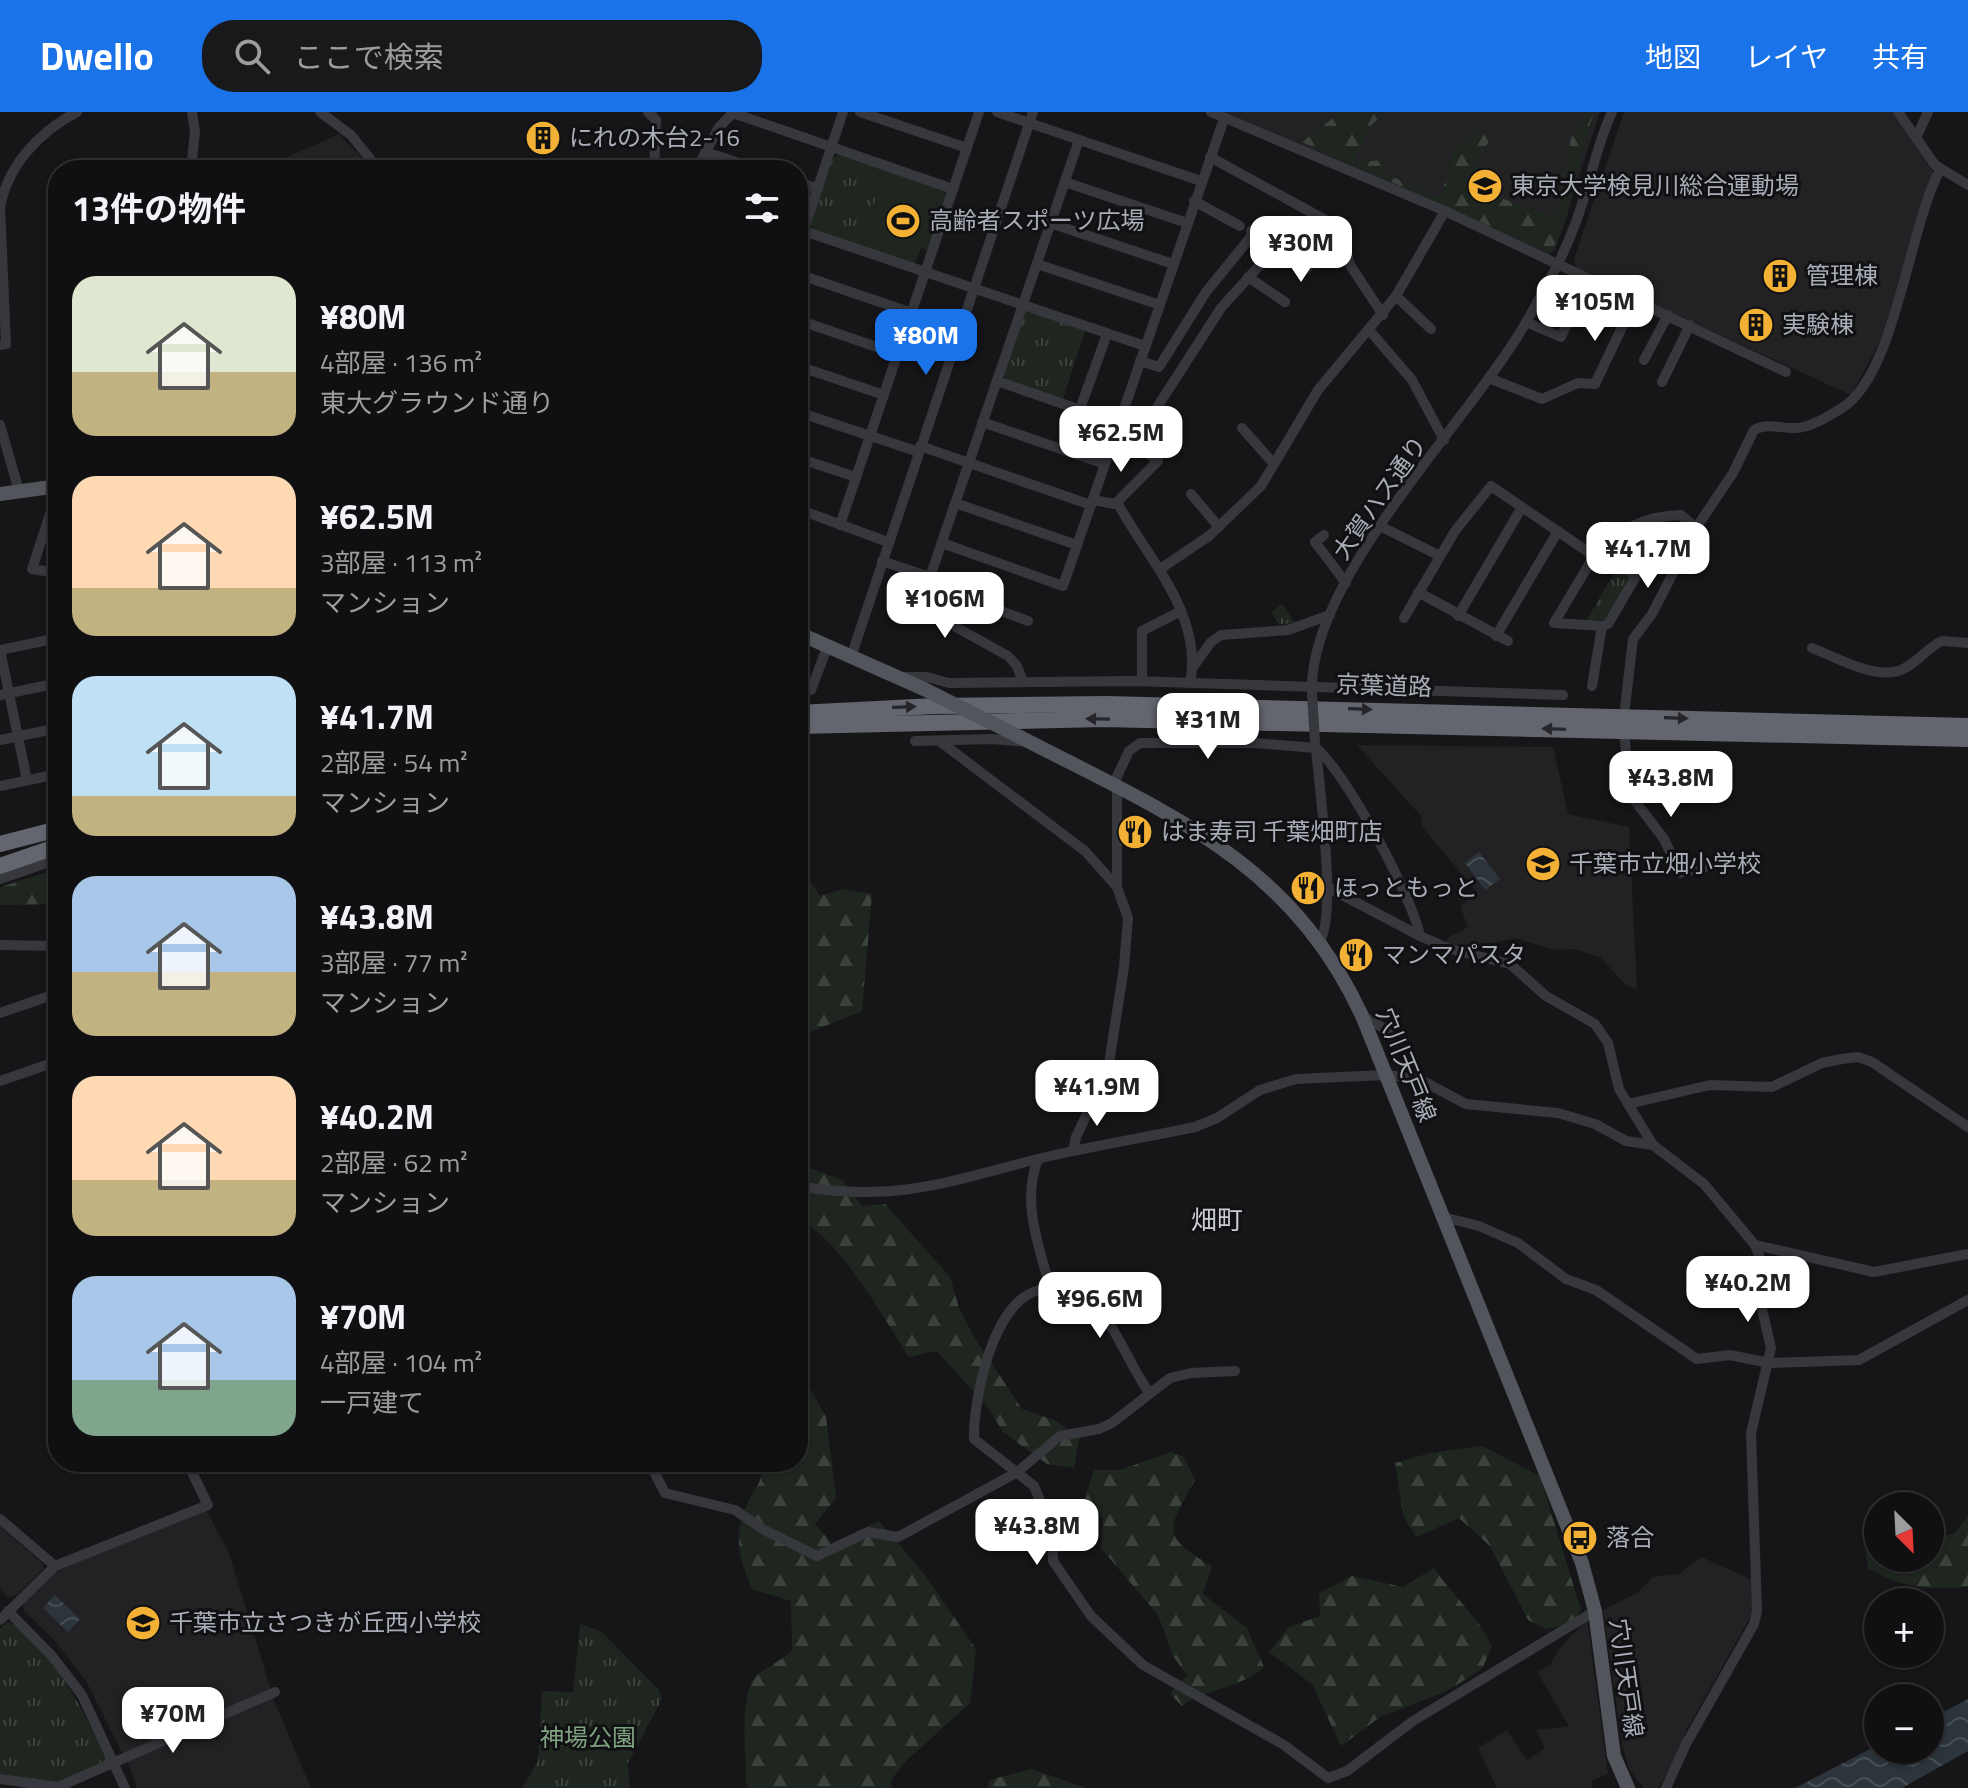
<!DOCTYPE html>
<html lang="ja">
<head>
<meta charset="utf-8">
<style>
	:root { --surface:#101012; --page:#19191b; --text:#f1f3f6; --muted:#9c9d9f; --line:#303032; --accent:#1a73e8 }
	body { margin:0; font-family:"Titillium Web","Noto Sans JP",sans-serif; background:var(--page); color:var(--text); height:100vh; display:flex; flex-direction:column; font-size:30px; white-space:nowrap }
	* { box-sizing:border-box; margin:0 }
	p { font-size:26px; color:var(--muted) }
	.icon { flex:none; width:44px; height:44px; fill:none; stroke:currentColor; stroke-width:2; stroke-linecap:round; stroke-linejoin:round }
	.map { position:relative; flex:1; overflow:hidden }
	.drawer { position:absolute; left:48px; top:48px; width:760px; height:1312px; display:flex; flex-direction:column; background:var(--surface); border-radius:32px; box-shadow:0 2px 6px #0004,0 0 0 2px var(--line) }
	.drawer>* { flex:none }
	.needle { width:52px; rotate:156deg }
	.tools { position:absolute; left:1864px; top:1380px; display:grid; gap:16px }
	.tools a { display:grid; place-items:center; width:80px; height:80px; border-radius:50%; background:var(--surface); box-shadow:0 2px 6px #0004,0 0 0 2px var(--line); font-size:40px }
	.price { position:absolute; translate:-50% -68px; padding:0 18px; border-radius:16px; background:#fff; color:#222; font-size:26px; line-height:52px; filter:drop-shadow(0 2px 4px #0008) }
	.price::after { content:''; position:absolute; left:50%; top:48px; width:24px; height:18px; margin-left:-12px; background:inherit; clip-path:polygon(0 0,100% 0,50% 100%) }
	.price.selected { background:var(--accent); color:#fff }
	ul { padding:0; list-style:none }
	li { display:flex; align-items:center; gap:24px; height:200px; padding:0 24px }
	li span { display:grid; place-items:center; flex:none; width:224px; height:160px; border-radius:24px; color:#555 }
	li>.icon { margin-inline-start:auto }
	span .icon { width:96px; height:96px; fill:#fffc; stroke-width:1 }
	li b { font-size:34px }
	h2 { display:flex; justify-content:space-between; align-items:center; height:96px; padding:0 24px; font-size:34px }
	header { display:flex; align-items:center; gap:48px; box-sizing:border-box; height:112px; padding:0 40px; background:var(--accent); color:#fff }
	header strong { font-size:38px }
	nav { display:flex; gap:44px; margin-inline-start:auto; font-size:28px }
	.search { width:560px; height:72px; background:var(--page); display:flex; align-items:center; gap:20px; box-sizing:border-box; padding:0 28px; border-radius:32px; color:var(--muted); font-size:30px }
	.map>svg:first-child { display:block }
</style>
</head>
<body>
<header>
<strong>Dwello</strong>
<div class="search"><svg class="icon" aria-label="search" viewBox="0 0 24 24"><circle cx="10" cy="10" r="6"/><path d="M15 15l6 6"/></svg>ここで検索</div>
<nav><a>地図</a><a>レイヤ</a><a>共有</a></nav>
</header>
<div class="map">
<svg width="1968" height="1676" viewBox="0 0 1968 1676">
	<defs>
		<pattern id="forest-firs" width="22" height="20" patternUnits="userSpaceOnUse" patternTransform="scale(2)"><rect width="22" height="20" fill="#1e261f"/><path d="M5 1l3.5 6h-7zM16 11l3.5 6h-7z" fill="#3c433d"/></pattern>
		<pattern id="park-tufts" width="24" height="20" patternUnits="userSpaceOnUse" patternTransform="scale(2)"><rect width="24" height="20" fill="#1e261f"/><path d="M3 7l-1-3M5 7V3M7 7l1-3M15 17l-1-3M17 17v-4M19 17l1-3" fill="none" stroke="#3c433d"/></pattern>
		<pattern id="water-waves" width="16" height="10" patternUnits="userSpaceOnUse" patternTransform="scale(2)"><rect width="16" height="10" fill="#2c353c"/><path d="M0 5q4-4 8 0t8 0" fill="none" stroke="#485056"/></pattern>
	</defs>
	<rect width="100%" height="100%" fill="#161618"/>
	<g fill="#222225">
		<path d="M1219 0H1600L1555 139 1546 144Z"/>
		<path d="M1624 0H1893L1934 61 1882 226 1851 283 1577 158 1574 147Z"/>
		<path d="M339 22 373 58H258Z"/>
		<path d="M1357 633 1553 635 1568 702 1629 715 1637 877 1626 873 1600 845 1574 837 1554 838 1515 826 1482 834 1446 832 1447 826 1468 815 1460 794 1477 780 1423 716 1421 704Z"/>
		<path d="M205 1396 229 1441 271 1578 126 1642 122 1641 86 1569 53 1527 24 1499 23 1492 55 1460Z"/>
		<path d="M0 1414 43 1452 44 1456 16 1484 8 1485 0 1477Z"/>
		<path d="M1702 1445 1752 1468V1502L1687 1617 1672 1656 1658 1676H1644L1629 1657 1622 1632 1603 1498 1637 1481 1653 1465 1679 1462Z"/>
		<path d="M1587 1507 1608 1662 1592 1669 1593 1676H1497L1478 1636 1507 1618 1527 1648 1545 1636 1536 1618 1569 1614 1537 1560 1550 1553 1559 1537Z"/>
		<path d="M272 1584 311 1676H137L127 1648Z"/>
	</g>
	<path fill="#1e261f" d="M885 58 944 78 947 85 929 139 921 136 915 152 860 133Z"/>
	<g fill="url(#forest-firs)">
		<path d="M1341 0H1387L1371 13 1353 51 1381 48 1387 64C1407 68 1421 80 1441 85L1453 39 1480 18 1490 28 1477 47 1479 69 1493 83 1551 105 1557 102 1571 26 1588 0H1595C1575 44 1577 101 1550 141L1302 30Z"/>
		<path d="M804 748 807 764 820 784 843 777 872 782 862 899 798 925V749Z"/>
		<path d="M58 757V792L0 793V775Z"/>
		<path d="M798 1052 842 1068 862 1094 885 1092 950 1165 959 1196 974 1225 1022 1297 1056 1309 1079 1326 1074 1356 1047 1352 1003 1320 989 1297 937 1239 909 1245C880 1201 844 1132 798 1106Z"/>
		<path d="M798 1255 826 1305 836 1386 815 1412 832 1431 879 1409 925 1463 976 1537 970 1591 905 1650 891 1668 892 1676H749L746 1671C746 1646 739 1580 756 1564 767 1554 781 1550 792 1538L791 1489 752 1477C739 1445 732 1424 748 1390 757 1371 762 1374 762 1350H798Z"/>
		<path d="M1482 1334 1540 1364 1581 1498 1572 1511 1546 1517 1528 1508 1490 1434 1459 1406 1416 1425 1403 1403 1395 1351 1430 1341Z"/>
		<path d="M1171 1340 1184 1345 1195 1368C1167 1418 1160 1424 1212 1454L1203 1482 1247 1516 1264 1555C1242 1576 1206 1576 1182 1594L1170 1582 1187 1563 1173 1544 1158 1503 1101 1436 1103 1406 1085 1385 1094 1358H1120Z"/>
		<path d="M1968 1404V1475C1926 1478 1905 1477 1868 1456L1865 1435 1878 1428V1446H1930V1429L1955 1421Z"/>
		<path d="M1434 1456C1453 1484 1478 1504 1492 1535L1482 1557 1447 1579 1380 1605 1341 1634 1312 1572 1269 1540 1289 1515 1320 1504 1319 1481 1352 1464 1403 1475Z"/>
		<path d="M1031 1657 1084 1675 1085 1676H988L989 1668Z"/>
	</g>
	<g fill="url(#park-tufts)">
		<path d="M838 43 885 58 860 133 813 117 810 111 833 46Z"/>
		<path d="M1029 199 1085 219 1063 287 1007 269 1003 261 1022 202Z"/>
		<path d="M1619 453 1629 468 1604 508 1586 509Z"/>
		<path d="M1282 492 1295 511 1279 512 1271 500Z"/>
		<path d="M6 1510C41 1514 93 1617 107 1647L105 1651 59 1671 0 1663V1517Z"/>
		<path d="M580 1512 602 1520 658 1577 662 1587 628 1651 630 1676H522L538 1649 542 1579 573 1580Z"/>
	</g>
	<g fill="url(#water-waves)">
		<path d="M1479 740 1500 767 1485 778 1465 751Z"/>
		<path d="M55 1483 80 1507 68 1520 43 1496Z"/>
		<path d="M1968 1587V1639L1902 1676H1795L1878 1633V1638H1930V1607Z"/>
	</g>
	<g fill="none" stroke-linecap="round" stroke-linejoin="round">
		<g stroke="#37383d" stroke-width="10">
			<path d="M320 0 351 23 379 58"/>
			<path d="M648 0 656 8 654 58"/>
			<path d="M860 0 967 36"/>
			<path d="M997 0 1201 69"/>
			<path d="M1211 0 1445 99 1786 260"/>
			<path d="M1898 0 1935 53 1968 73"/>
			<path d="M733 1 953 77"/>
			<path d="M1917 24 1928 0"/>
			<path d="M705 40 761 58"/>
			<path d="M1210 45 1340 116 1350 153 1383 203"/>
			<path d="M191 58 195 20 192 0"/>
			<path d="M696 58 719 15 734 0"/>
			<path d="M798 70 818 77"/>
			<path d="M1065 70 1187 111"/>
			<path d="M1194 89 1240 114"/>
			<path d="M1050 111 1173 152"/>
			<path d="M798 117 1145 234"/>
			<path d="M1251 119 1307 156 1340 116"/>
			<path d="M798 135 843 0"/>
			<path d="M1037 152 1160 193"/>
			<path d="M798 162 912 201"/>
			<path d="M1248 165 1285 190"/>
			<path d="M1396 184 1431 217"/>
			<path d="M798 208 897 242"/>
			<path d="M1526 210 1561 225 1570 205 1537 190"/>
			<path d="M1370 219 1412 268 1444 328"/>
			<path d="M0 233 6 232 0 95C8 53 39 20 77 0"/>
			<path d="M1644 248 1668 203"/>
			<path d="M1140 249 1159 255 1206 180 1254 121"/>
			<path d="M798 254 884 283"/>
			<path d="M1491 267 1542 287 1578 271 1595 272 1635 188"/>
			<path d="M997 269 1118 311"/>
			<path d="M1662 270 1690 213"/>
			<path d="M1080 297 1107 222"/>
			<path d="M798 300 919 340"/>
			<path d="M982 310 1105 352"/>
			<path d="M0 313 19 379"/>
			<path d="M1242 316 1273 351"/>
			<path d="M1134 331 1221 196 1276 135"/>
			<path d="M920 334 1091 393"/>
			<path d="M798 346 856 365"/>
			<path d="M58 378 32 457 58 461"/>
			<path d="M1191 382 1219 415"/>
			<path d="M1093 388 1115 392 1158 349 1131 329"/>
			<path d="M1117 390C1146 445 1204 502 1190 571"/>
			<path d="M955 391 1077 433"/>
			<path d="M798 397 888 430"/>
			<path d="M840 413 979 0"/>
			<path d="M1380 414 1440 444"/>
			<path d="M1324 423 1315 430 1346 471"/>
			<path d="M942 431 1063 474 1224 7"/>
			<path d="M882 449 930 465"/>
			<path d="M1160 457 1209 424 1261 374 1318 278 1396 184 1445 99"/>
			<path d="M934 474 1028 509"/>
			<path d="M1418 480 1508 529"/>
			<path d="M1458 504 1522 395"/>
			<path d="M1404 506 1455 419 1491 374 1594 444 1554 511 1602 514"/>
			<path d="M1496 524 1558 419"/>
			<path d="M1812 536C1836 545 1880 571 1905 556 1919 549 1928 535 1942 529L1968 531"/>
			<path d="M0 538 27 668"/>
			<path d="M0 538 58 526"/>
			<path d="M852 542 1033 0"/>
			<path d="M1193 555 1211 530 1221 523 1288 518 1330 503"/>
			<path d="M901 565H927L949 571 1133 569 1563 583"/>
			<path d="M1142 569V519L1181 499"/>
			<path d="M1023 570 1017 554 1008 544 925 498 934 474 930 465 1079 28"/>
			<path d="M1592 574 1602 514 1608 512 1635 466 1620 447 1613 427C1634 410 1654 404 1681 403L1696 416"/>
			<path d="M811 578 828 533"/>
			<path d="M1312 581C1307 467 1472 307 1528 207 1545 177 1562 147 1574 115 1589 77 1595 37 1612 0"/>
			<path d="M0 583 58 571"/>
			<path d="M1625 595 1633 527 1652 502 1696 416 1733 361 1754 318C1767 310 1782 317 1796 316 1812 315 1829 304 1842 296 1896 262 1909 114 1940 58"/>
			<path d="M0 628 58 616"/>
			<path d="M915 629 992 627 1028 630"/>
			<path d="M1625 629 1629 681 1664 727 1680 761 1743 746"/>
			<path d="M942 631 1085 739 1117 775"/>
			<path d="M1316 636C1319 674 1337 800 1320 829"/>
			<path d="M1113 673 1129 639 1140 631H1255L1316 636C1347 662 1412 784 1420 824L1450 837 1510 852 1546 884 1595 912 1608 931 1619 977 1653 1033"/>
			<path d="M0 674 58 662"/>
			<path d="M0 767 58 747"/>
			<path d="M1327 775 1420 824"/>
			<path d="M0 833 58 834"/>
			<path d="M0 901 58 881"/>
			<path d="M1363 906C1387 911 1413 946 1419 967"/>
			<path d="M0 969 58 949"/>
			<path d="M1628 992 1710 973 1772 975 1822 951 1842 947 1858 945 1872 950 1968 1015"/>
			<path d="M1073 1039 1076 1025 1108 958 1124 855 1128 806 1117 775V675"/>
			<path d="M1038 1047C1021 1091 1039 1133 1050 1176"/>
			<path d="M798 1074C900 1092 954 1067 1050 1044 1098 1033 1147 1025 1195 1015L1217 1006 1260 978 1296 967 1386 963 1419 967 1466 992 1558 1001 1595 1012 1626 1029 1653 1033 1704 1072 1755 1133 1759 1143 1758 1180 1771 1236 1751 1321 1757 1499 1754 1512 1686 1632 1666 1676"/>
			<path d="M1443 1105 1479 1114 1518 1131 1566 1167 1596 1178 1697 1247 1730 1243 1769 1251 1859 1248 1968 1188"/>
			<path d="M1755 1133 1874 1160 1968 1142"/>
			<path d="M1148 1279C1127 1249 1117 1213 1088 1187 1080 1179 1070 1182 1059 1179 997 1161 973 1286 974 1327L1034 1374 1053 1420V1449L1091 1504 1143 1553 1284 1633 1328 1666 1347 1659 1413 1609 1595 1499"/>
			<path d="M649 1350 665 1381 735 1398 764 1418 817 1444 868 1420 898 1425 1016 1361 1060 1324 1099 1317 1112 1311 1170 1266 1191 1261 1235 1259"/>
			<path d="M0 1407 55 1454"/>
			<path d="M8 1499 52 1544 82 1583 125 1676"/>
			<path d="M0 1508 55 1454 208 1393 187 1350"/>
			<path d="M0 1667 58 1675 275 1580"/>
		</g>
		<g stroke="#53555c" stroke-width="14">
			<path d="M0 382 58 374"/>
			<path d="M798 521 924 577"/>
			<path d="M1020 625C1165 700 1291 748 1363 906L1582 1451 1595 1499 1614 1644 1628 1676"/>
		</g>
		<g stroke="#63666e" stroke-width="16">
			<path d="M798 601 935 594 1106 592 1968 614"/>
			<path d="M798 614 1104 607 1968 627"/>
			<path d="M0 732 58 717"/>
			<path d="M0 754 58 734"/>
		</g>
		<path stroke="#37383d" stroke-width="10" d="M1312 581 1315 630"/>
		<path stroke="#53555c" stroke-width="14" d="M924 577 1020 625"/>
	</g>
	<defs><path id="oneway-solid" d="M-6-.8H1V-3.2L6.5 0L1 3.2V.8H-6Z" transform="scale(2)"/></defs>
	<g fill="#26262a">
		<use href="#oneway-solid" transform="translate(904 595) rotate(-2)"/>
		<use href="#oneway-solid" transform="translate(1360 597) rotate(2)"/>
		<use href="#oneway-solid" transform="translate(1676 606) rotate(2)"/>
		<use href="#oneway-solid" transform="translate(1098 607) rotate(-179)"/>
		<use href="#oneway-solid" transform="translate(1554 617) rotate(-178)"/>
	</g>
	<defs>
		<symbol id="building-disc" viewBox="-11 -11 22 22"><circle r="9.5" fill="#f2b134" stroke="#111113"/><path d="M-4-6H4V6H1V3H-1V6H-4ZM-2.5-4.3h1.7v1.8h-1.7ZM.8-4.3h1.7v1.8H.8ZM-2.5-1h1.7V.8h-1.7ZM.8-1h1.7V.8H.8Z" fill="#111"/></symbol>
		<symbol id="university-disc" viewBox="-11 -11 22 22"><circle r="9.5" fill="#f2b134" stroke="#111113"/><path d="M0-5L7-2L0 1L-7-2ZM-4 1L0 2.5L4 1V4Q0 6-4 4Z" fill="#111"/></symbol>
		<symbol id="stadium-disc" viewBox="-11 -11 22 22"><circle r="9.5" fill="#f2b134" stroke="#111113"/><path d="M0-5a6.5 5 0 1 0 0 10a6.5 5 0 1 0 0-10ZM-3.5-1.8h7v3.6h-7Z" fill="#111"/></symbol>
		<symbol id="restaurant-disc" viewBox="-11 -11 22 22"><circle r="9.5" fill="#f2b134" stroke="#111113"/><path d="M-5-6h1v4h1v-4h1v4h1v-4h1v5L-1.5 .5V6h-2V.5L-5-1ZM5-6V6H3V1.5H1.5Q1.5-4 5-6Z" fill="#111"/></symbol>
		<symbol id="school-disc" viewBox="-11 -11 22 22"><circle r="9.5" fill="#f2b134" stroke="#111113"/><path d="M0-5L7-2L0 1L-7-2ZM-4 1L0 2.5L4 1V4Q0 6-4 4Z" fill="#111"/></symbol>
		<symbol id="bus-disc" viewBox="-11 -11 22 22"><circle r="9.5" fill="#f2b134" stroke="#111113"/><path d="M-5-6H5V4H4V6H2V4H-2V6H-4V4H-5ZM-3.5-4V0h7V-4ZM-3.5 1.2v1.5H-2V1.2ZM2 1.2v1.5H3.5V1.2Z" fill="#111"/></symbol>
	</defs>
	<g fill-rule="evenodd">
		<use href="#building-disc" x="523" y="6" width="40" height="40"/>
		<use href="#university-disc" x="1465" y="54" width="40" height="40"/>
		<use href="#stadium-disc" x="883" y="89" width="40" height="40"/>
		<use href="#building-disc" x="1760" y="144" width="40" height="40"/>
		<use href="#building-disc" x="1736" y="193" width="40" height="40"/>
		<use href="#restaurant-disc" x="1115" y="700" width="40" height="40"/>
		<use href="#school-disc" x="1523" y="732" width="40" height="40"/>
		<use href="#restaurant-disc" x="1288" y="756" width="40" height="40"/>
		<use href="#restaurant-disc" x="1336" y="823" width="40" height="40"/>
		<use href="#bus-disc" x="1560" y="1406" width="40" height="40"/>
		<use href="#school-disc" x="123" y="1491" width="40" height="40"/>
	</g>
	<g text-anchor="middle" stroke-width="6" stroke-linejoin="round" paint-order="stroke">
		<g font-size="24" fill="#a8adb8" stroke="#111113" text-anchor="start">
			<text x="569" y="34">にれの木台2-16</text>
			<text x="1511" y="82">東京大学検見川総合運動場</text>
			<text x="929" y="117">高齢者スポーツ広場</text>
			<text x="1806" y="172">管理棟</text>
			<text x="1782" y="221">実験棟</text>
			<text x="1161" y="728">はま寿司 千葉畑町店</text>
			<text x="1569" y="760">千葉市立畑小学校</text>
			<text x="1334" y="784">ほっともっと</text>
			<text x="1382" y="851">マンマパスタ</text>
			<text x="1606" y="1434">落合</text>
			<text x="169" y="1519">千葉市立さつきが丘西小学校</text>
		</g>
		<g font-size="24" fill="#a8adb8" stroke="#111113">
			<text transform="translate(1380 386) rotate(-55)" y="8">大賀ハス通り</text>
			<text transform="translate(1384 574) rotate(2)" y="8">京葉道路</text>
			<text transform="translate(1406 953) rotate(68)" y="8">穴川天戸線</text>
			<text transform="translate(1626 1566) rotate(82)" y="8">穴川天戸線</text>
		</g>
		<g font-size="24" fill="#7fa381" stroke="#111113">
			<text x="588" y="1634">神場公園</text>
		</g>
		<g font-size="26" fill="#c9ccd4" stroke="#111113">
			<text x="1217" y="1117">畑町</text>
		</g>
	</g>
</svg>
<div class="tools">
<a><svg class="needle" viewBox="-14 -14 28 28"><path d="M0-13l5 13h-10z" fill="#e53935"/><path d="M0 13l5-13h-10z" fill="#9c9d9f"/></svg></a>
<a>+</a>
<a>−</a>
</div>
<b class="price" style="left:1301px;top:172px">¥30M</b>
<b class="price" style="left:1595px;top:231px">¥105M</b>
<b class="price selected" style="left:926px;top:265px">¥80M</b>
<b class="price" style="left:1121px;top:362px">¥62.5M</b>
<b class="price" style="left:1648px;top:478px">¥41.7M</b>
<b class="price" style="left:945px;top:528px">¥106M</b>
<b class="price" style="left:1208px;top:649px">¥31M</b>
<b class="price" style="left:1671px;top:707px">¥43.8M</b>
<b class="price" style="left:1097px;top:1016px">¥41.9M</b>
<b class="price" style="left:1748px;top:1212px">¥40.2M</b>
<b class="price" style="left:1100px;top:1228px">¥96.6M</b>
<b class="price" style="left:1037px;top:1455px">¥43.8M</b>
<b class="price" style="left:173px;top:1643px">¥70M</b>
<section class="drawer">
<h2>13件の物件<svg class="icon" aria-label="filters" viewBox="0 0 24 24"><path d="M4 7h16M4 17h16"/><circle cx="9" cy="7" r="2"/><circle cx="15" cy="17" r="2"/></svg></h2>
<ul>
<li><span style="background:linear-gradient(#dfe7d0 60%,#c2b280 0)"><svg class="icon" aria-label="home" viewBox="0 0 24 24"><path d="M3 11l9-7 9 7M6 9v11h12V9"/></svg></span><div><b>¥80M</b><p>4部屋 · 136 m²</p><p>東大グラウンド通り</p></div></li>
<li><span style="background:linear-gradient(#ffd9b3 70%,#c2b280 0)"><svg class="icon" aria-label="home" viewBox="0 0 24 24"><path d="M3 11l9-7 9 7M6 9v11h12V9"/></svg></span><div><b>¥62.5M</b><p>3部屋 · 113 m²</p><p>マンション</p></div></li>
<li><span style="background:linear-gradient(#bfe0f5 75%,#c2b280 0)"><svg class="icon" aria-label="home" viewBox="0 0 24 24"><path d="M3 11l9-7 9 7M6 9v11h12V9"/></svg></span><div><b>¥41.7M</b><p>2部屋 · 54 m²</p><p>マンション</p></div></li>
<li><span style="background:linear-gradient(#a9c7e8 60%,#c2b280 0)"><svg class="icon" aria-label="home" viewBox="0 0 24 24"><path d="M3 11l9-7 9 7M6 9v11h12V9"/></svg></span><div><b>¥43.8M</b><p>3部屋 · 77 m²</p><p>マンション</p></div></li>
<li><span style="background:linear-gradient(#ffd9b3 65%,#c2b280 0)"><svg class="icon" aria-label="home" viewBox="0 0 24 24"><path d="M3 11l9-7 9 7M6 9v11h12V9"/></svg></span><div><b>¥40.2M</b><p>2部屋 · 62 m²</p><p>マンション</p></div></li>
<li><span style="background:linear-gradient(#a9c7e8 65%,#7fa58c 0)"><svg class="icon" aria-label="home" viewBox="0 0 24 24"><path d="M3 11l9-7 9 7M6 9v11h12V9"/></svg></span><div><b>¥70M</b><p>4部屋 · 104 m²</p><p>一戸建て</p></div></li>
</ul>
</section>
</div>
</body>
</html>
